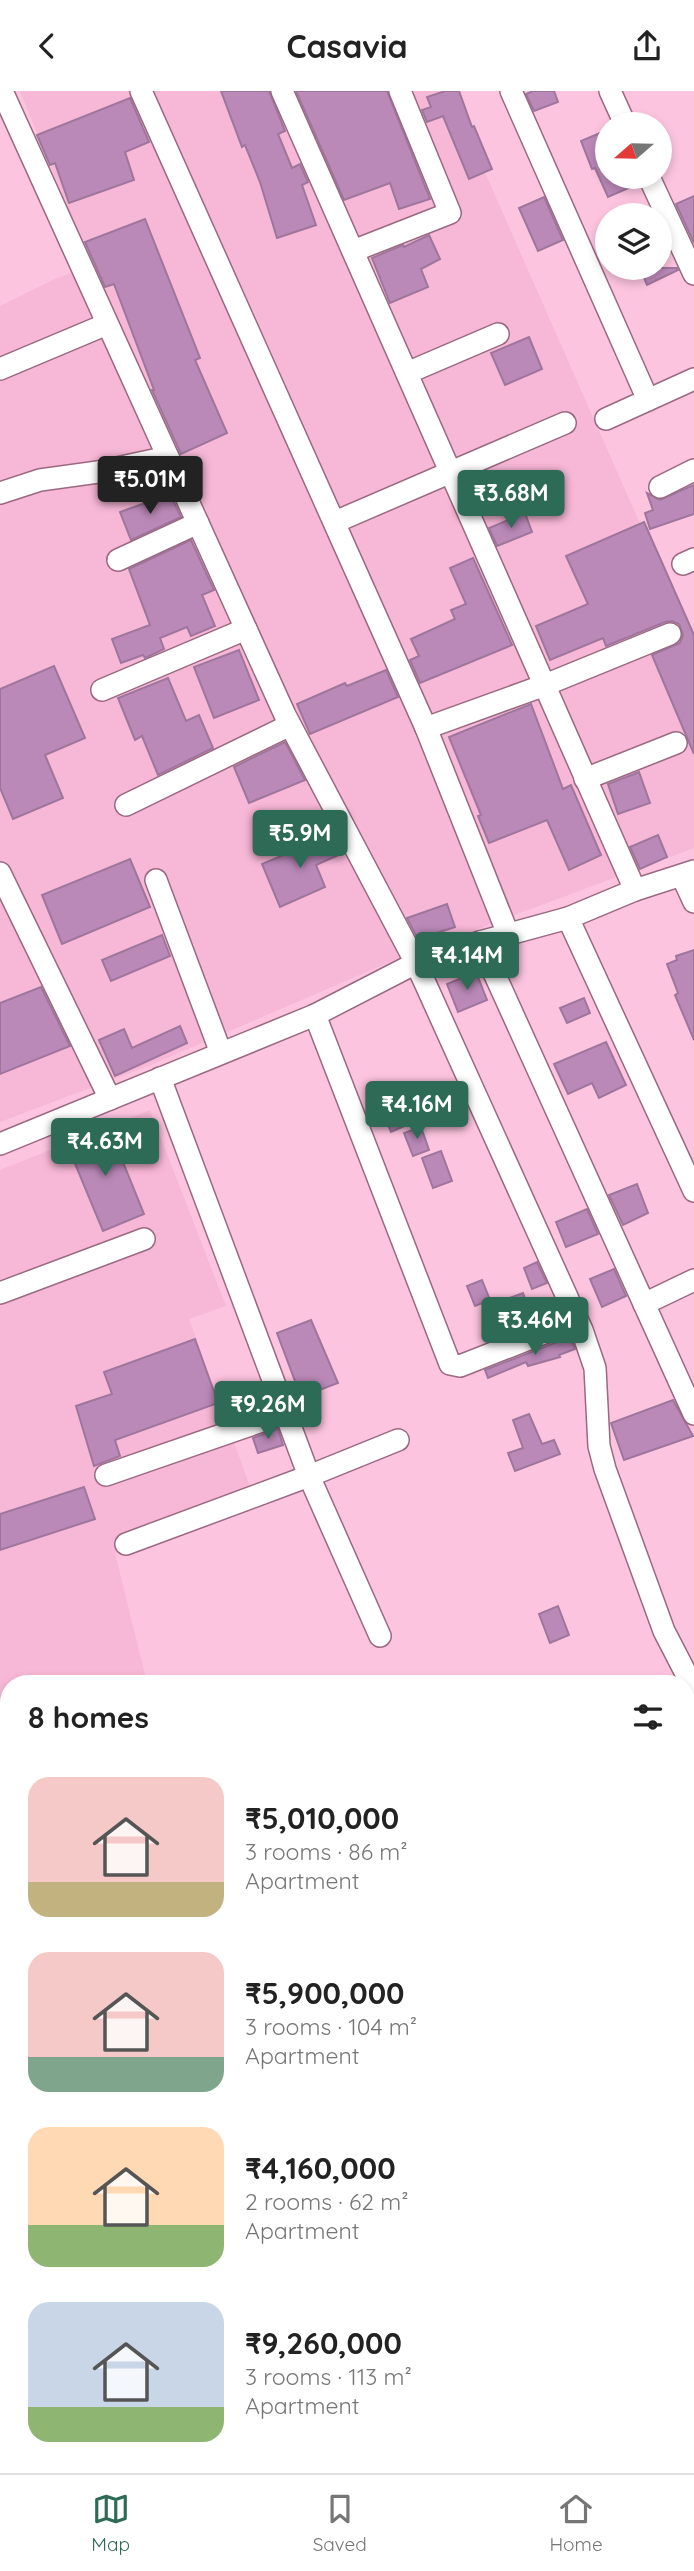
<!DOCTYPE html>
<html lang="en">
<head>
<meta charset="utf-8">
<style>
	:root { --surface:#fff; --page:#f6f6f6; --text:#222; --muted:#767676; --line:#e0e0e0; --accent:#2e6b56 }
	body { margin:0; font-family:Quicksand,sans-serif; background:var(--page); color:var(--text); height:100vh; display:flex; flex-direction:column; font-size:26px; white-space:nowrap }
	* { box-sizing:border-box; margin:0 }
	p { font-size:23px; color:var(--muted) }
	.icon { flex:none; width:38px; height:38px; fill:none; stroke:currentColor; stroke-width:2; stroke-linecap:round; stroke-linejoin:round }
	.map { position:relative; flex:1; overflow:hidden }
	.details { position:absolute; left:0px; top:1584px; width:695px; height:800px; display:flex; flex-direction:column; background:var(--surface); border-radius:28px 28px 0 0; box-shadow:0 4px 10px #0003 }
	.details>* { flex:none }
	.needle { width:46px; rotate:250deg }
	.buttons { position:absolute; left:595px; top:21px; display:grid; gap:14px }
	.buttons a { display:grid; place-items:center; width:77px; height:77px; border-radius:50%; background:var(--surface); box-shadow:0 4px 10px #0003; font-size:35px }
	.price { position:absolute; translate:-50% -60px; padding:0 16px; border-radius:7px; background:var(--accent); color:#fff; font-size:23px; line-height:46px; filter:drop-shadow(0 2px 4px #0008) }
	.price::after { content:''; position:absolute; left:50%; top:42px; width:21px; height:16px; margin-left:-10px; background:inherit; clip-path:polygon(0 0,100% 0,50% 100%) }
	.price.on { background:#222; color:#fff }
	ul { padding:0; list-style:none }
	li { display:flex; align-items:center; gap:21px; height:175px; padding:0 28px }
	li span { display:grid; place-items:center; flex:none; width:196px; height:140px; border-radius:21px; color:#555 }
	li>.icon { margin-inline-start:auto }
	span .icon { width:84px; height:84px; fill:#fffc; stroke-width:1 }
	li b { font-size:30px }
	h2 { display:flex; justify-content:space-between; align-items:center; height:84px; padding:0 28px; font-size:30px }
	header { display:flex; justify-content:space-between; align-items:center; height:91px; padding:0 28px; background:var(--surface); font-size:32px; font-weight:800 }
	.dock { display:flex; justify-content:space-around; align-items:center; height:98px; border-top:2px solid var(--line); background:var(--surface); font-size:19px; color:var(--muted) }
	.dock a { display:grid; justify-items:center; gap:4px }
	.dock .on { color:var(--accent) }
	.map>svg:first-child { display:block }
</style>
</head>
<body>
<header><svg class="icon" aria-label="back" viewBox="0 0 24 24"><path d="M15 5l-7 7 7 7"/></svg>Casavia<svg class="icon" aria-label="share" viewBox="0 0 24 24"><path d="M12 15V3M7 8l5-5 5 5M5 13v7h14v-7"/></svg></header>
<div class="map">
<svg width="694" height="2382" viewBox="0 0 694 2382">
	<rect width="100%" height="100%" fill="#fdc4df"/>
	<g fill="#f7b7d6">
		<path d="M20 0H449L694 555V757L392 870 151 974 0 1031V215L55 188 91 174Z"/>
		<path d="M150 1019 226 1215 189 1228 252 1401 115 1462 147 1592H9V2278L0 2276V1079Z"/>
		<path d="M694 2322V2382H492L526 2375H686V2324Z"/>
	</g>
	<g fill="#bb89b8" stroke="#9e769c" stroke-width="2">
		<path d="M221 0H269L285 40 278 43 292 77 300 73 308 91 302 94 316 134 277 147 260 91 245 54 242 56Z"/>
		<path d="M296 0H387L430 108 399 118 390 92 344 109Z"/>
		<path d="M445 0H459L472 36 474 35 492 78 469 88 443 25 427 31 422 19 431 16 427 6Z"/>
		<path d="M533 0H554L558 11 534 20 526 3Z"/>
		<path d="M130 7 149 51 125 61 134 89 69 112 55 72 50 74 37 44Z"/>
		<path d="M607 39V86H636L638 93 608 106 595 77 592 78 581 50Z"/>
		<path d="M694 105V152L676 113Z"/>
		<path d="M544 106 563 149 538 160 519 117Z"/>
		<path d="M145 128 200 267 195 269 227 342 181 363 152 299H154L114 193 105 196 85 151Z"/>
		<path d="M429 144 440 168 421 178 428 196 390 212 372 167 403 154 404 156Z"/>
		<path d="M640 177H677L678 179 647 194Z"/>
		<path d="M529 246 542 278 505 294 491 262Z"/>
		<path d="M694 394V423L650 438 645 422 653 419 647 402 660 409Z"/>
		<path d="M170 403 181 426 131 449 120 421Z"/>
		<path d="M525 422 532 441 497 455 489 437Z"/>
		<path d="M644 431 694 544V663L652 564 680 552 683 544 679 533 672 530 665 531 606 555 603 547 550 569 536 535 588 513 566 465Z"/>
		<path d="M191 449 214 499 202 504 215 535 191 545 187 536 160 547 164 558 145 567 143 564 121 572 112 548 150 534 129 478Z"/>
		<path d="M473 467 512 554 420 592 410 569 419 565 411 548 455 528 451 519 466 513 450 477Z"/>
		<path d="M239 559 259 609 214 627 194 576Z"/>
		<path d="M54 575 85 647 45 664 63 707 13 728 0 697V598Z"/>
		<path d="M386 579 398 606 310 643 297 613 345 592 347 595Z"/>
		<path d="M168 587 186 630 199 624 213 657 158 684 142 645 135 649 118 607Z"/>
		<path d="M531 613 563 698 571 694 601 764 569 779 547 729 489 752 478 725 481 724 449 646Z"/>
		<path d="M285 651 305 689 249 712 234 676Z"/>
		<path d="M639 681 650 712 618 723 608 693Z"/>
		<path d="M333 743 343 762 316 774 325 796 280 816 262 773Z"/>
		<path d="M658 744 667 766 640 778 630 756Z"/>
		<path d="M130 768 150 816 62 853 42 804Z"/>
		<path d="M447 813 455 836 418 848 407 827Z"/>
		<path d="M162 844 170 865 111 890 102 869Z"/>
		<path d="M694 859V949L675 904 678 902 667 873 677 869 676 865Z"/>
		<path d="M476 881 487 909 458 921 447 893Z"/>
		<path d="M41 896 70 955 0 983V912Z"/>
		<path d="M584 907 590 922 567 932 560 917Z"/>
		<path d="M180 935 187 952 115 985 99 949 124 938 132 957Z"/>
		<path d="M606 951 626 994 599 1007 592 992 568 1003 554 973Z"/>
		<path d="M399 1009 409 1033 391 1041 381 1017Z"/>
		<path d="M108 1034 144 1123 103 1140 66 1051Z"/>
		<path d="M421 1036 429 1059 413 1065 404 1042Z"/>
		<path d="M441 1060 452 1090 433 1097 422 1067Z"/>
		<path d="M637 1093 648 1122 623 1134 609 1104Z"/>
		<path d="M587 1118 598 1143 566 1156 556 1131Z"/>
		<path d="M537 1171 547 1192 532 1198 524 1177Z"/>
		<path d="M614 1178 626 1205 602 1216 590 1188Z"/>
		<path d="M482 1189 490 1209 475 1215 467 1195Z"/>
		<path d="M523 1202 534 1232 516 1239 504 1209Z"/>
		<path d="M311 1229 338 1292 301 1306 277 1242Z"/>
		<path d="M570 1246 575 1258 559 1264 560 1266 528 1275 526 1271 488 1287 485 1279Z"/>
		<path d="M195 1248 218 1312 115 1349 120 1365 94 1375 76 1315 112 1303 104 1281Z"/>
		<path d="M673 1309 693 1345 624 1369 611 1332Z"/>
		<path d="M529 1323 542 1353 554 1349 560 1363 515 1380 508 1362 523 1357 513 1329Z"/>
		<path d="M278 1338 283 1354 258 1362 253 1347Z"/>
		<path d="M84 1396 95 1428 0 1459V1423Z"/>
		<path d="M558 1515 569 1544 550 1552 539 1523Z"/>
	</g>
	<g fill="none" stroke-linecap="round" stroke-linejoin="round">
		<defs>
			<g id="minor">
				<path d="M2 0 285 624 416 872 582 1239 595 1277 599 1355 605 1378 664 1540 694 1598"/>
				<path d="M141 0 426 637 508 843"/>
				<path d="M282 0 635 799"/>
				<path d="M511 0 648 309"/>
				<path d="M610 0 625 33"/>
				<path d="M649 86 694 183"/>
				<path d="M353 160 450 122 400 0"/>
				<path d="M0 278 107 233"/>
				<path d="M407 282 498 243"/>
				<path d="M606 328 694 288"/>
				<path d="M660 396 694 379"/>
				<path d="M0 402 40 389 98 381 168 366"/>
				<path d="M335 431 565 332"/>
				<path d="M118 469 198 432"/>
				<path d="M683 473 694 468"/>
				<path d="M102 599 246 538"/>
				<path d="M426 637 545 594 670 543"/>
				<path d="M585 688 676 652"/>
				<path d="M126 714 290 634"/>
				<path d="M0 782 110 1008"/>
				<path d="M682 785 694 811"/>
				<path d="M156 789 221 962"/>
				<path d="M568 827 694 1100"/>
				<path d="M480 851 694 1323"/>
				<path d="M315 924 450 1273 460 1275 577 1229"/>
				<path d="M0 1053 315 924 416 872 480 851 568 827 635 799 694 780"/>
				<path d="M0 1202 144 1148"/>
				<path d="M644 1213 694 1189"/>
				<path d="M106 1384 285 1322"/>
				<path d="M126 1453 309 1385 160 987"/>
				<path d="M380 1545 309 1385 398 1349"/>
				<path d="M686 1822 694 1819"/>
				<path d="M0 1857 9 1854"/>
				<path d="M686 2071 694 2068"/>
				<path d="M686 2176 694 2173"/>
				<path d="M686 2286 694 2284"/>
				<path d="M0 2318H9"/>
				<path d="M479 2375 483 2382"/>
				<path d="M336 2382 364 2375"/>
				<path d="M527 2382 529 2375"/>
			</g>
			<g id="highway">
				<path d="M686 2205 694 2203"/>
				<path d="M686 2251 694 2249"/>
				<path d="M0 2333H9"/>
				<path d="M0 2381H162L206 2375"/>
			</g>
		</defs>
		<use href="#minor" stroke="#9b6881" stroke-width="24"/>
		<use href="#highway" stroke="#fff" stroke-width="33"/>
		<use href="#minor" stroke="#fff" stroke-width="21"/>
		<use href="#highway" stroke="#58ab8d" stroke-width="30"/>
	</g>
</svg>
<div class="buttons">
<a><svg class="needle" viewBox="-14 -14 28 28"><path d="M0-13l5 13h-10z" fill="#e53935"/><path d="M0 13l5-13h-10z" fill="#767676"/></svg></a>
<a><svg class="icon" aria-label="layers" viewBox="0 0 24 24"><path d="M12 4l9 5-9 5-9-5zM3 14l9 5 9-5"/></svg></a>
</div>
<b class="price on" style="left:150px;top:425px">₹5.01M</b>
<b class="price" style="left:511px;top:439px">₹3.68M</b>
<b class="price" style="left:300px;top:779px">₹5.9M</b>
<b class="price" style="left:467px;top:901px">₹4.14M</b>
<b class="price" style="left:417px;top:1050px">₹4.16M</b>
<b class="price" style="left:105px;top:1087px">₹4.63M</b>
<b class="price" style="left:535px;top:1266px">₹3.46M</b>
<b class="price" style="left:268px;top:1350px">₹9.26M</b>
<section class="details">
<h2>8 homes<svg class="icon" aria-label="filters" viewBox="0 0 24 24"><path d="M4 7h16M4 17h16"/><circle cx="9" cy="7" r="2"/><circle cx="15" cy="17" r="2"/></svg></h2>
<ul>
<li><span style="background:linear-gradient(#f6c9c9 75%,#c2b280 0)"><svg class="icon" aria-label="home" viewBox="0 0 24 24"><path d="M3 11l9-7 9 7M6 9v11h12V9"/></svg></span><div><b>₹5,010,000</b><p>3 rooms · 86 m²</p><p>Apartment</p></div></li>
<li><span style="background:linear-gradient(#f6c9c9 75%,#7fa58c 0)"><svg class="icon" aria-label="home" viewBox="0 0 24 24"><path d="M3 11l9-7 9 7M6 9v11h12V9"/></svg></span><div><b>₹5,900,000</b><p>3 rooms · 104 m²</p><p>Apartment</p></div></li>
<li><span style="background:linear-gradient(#ffd9b3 70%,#8fb573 0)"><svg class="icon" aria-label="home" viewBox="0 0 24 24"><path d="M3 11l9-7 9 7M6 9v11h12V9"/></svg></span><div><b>₹4,160,000</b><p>2 rooms · 62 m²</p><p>Apartment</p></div></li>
<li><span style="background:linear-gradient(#c9d6e8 75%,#8fb573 0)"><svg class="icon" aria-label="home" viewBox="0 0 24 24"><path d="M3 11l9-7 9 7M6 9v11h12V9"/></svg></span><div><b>₹9,260,000</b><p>3 rooms · 113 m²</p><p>Apartment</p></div></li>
</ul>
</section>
</div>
<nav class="dock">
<a class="on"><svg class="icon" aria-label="map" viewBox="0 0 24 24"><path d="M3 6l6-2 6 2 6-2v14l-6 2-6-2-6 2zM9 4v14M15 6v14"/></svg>Map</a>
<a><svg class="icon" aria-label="saved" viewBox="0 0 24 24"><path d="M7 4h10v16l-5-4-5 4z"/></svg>Saved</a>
<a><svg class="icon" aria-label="home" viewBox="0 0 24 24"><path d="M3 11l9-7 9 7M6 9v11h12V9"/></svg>Home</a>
</nav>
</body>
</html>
